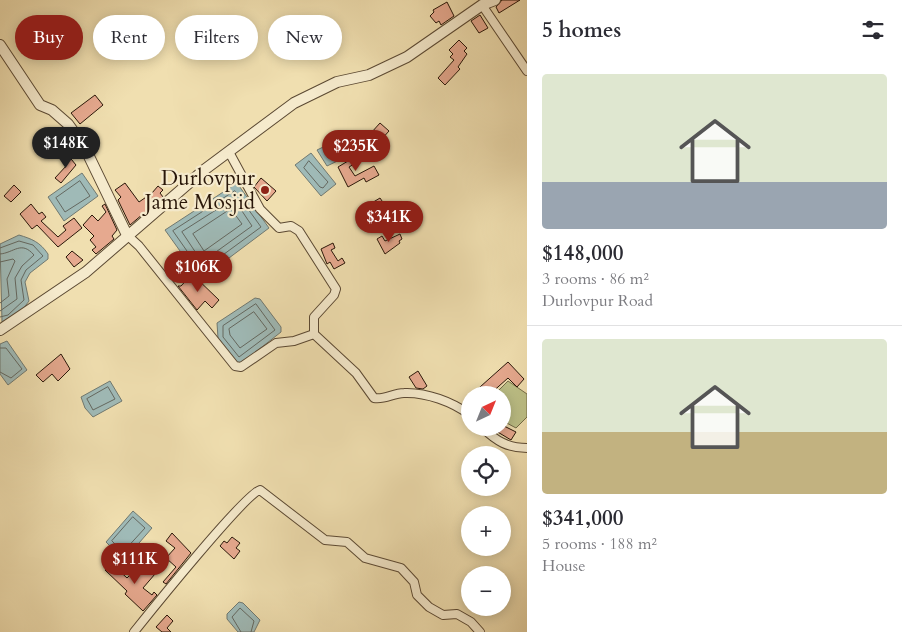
<!DOCTYPE html>
<html lang="en">
<head>
<meta charset="utf-8">
<style>
	:root { --surface:#fff; --page:#f7f7f7; --text:#2b2b33; --muted:#7c7c81; --line:#e1e1e2; --accent:#8f2418 }
	body { margin:0; font-family:Cardo,serif; background:var(--page); color:var(--text); height:100vh; display:flex; flex-direction:column; font-size:19px; white-space:nowrap }
	* { box-sizing:border-box; margin:0 }
	p { font-size:16px; color:var(--muted) }
	.icon { flex:none; width:28px; height:28px; fill:none; stroke:currentColor; stroke-width:2; stroke-linecap:round; stroke-linejoin:round }
	.map { position:relative; flex:1; overflow:hidden }
	.sheet { display:flex; flex-direction:column; background:var(--surface); width:375px }
	.sheet>* { flex:none }
	.banner { position:absolute; left:15px; top:15px; width:436px; height:45px; display:flex; gap:10px }
	.needle { width:32px; rotate:43deg }
	.fabs { position:absolute; left:461px; top:386px; display:grid; gap:10px }
	.fabs a { display:grid; place-items:center; width:50px; height:50px; border-radius:50%; background:var(--surface); box-shadow:0 2px 12px #0003; font-size:25px }
	.price { position:absolute; translate:-50% -42px; padding:0 11px; border-radius:18px; background:var(--accent); color:#fff; font-size:16px; line-height:32px; filter:drop-shadow(0 1px 2px #0008) }
	.price::after { content:''; position:absolute; left:50%; top:30px; width:15px; height:11px; margin-left:-8px; background:inherit; clip-path:polygon(0 0,100% 0,50% 100%) }
	.price.on { background:#222; color:#fff }
	ul { padding:0; list-style:none }
	li { display:grid; align-content:center; gap:10px; height:265px; padding:0 15px }
	li+li { border-top:1px solid var(--line) }
	li span { display:grid; place-items:center; height:155px; border-radius:5px; color:#555 }
	li>.icon { margin-inline-start:auto }
	span .icon { width:90px; height:90px; fill:#fffc; stroke-width:1 }
	li b { font-size:21px }
	h2 { display:flex; justify-content:space-between; align-items:center; height:60px; padding:0 15px; font-size:21px }
	.chip { padding:0 18px; border-radius:22px; background:var(--surface); box-shadow:0 2px 12px #0003; font-size:18px; line-height:45px }
	.chip.on { background:var(--accent); color:#fff }
	main { display:flex; flex:1; min-height:0 }
	.map>svg:first-child { display:block }
</style>
</head>
<body>
<main>
<div class="map">
<svg width="527" height="632" viewBox="0 0 527 632">
	<rect width="100%" height="100%" fill="#f0dfb0"/>
	<filter id="stains"><feTurbulence type="fractalNoise" baseFrequency=".004" numOctaves="4"/><feColorMatrix values="0 0 0 0 .2 0 0 0 0 .09 0 0 0 0 .02 0 0 0 .5 -.17"/></filter>
	<radialGradient id="worn" r=".72"><stop offset=".6" stop-color="#630" stop-opacity="0"/><stop offset="1" stop-color="#630" stop-opacity=".3"/></radialGradient>
	<path fill="#bdc188" stroke="#736c48" d="M508 381 527 394V417L516 428 503 421 502 395H494Z"/>
	<g fill="#9fbab7" stroke="#707971">
		<path d="M344 137 354 153 327 166 317 150Z"/>
		<path d="M311 153 336 184 321 196 295 165Z"/>
		<path d="M82 173 98 196 64 221 48 197Z"/>
		<path d="M237 183 269 228 205 276H198L165 230Z"/>
		<path d="M19 235C32 239 40 242 48 254V259L30 273 25 282 29 301 23 309 2 322 0 244Z"/>
		<path d="M255 298 260 299 281 327V332L239 365 218 338 217 323Z"/>
		<path d="M7 341 27 370 8 385 0 374V344Z"/>
		<path d="M110 381 122 401 93 417 85 408 81 397Z"/>
		<path d="M133 511 152 528 126 558 123 559 106 542Z"/>
		<path d="M239 602 243 603 260 620 254 632H238L227 619V614Z"/>
	</g>
	<g fill="none" stroke-linecap="round" stroke-linejoin="round">
		<g stroke="#646860" stroke-width="1">
			<path d="M341 144 345 152 328 158 326 152Z"/>
			<path d="M309 161 328 182 323 188 320 187 304 168Z"/>
			<path d="M80 181 90 196 65 212 56 198Z"/>
			<path d="M235 191 261 227 201 271 173 231Z"/>
			<path d="M234 199 252 226 202 262 182 232Z"/>
			<path d="M231 209 242 224 204 251 193 234Z"/>
			<path d="M0 248 19 241 33 245 43 256 26 270 21 280 24 300 8 315 0 317"/>
			<path d="M0 254C14 253 21 240 34 255L22 266 15 278 17 299 0 311"/>
			<path d="M0 262 13 259 15 261 7 279 9 296 0 303"/>
			<path d="M256 304 275 330 239 357 223 337V326Z"/>
			<path d="M254 312 267 329 240 348 230 335 229 329Z"/>
			<path d="M0 348H6L22 369 11 378 0 372"/>
			<path d="M108 387 115 399 93 410 87 399Z"/>
			<path d="M133 517 145 528 123 552 112 541Z"/>
			<path d="M241 632 232 617 240 608 254 621 251 632"/>
		</g>
	</g>
	<g fill="#e6a98f" stroke="#291709">
		<path d="M502 0H520L499 13 496 7Z"/>
		<path d="M447 2 454 16 441 25 439 21 436 23 430 16 434 12 433 10Z"/>
		<path d="M480 15 488 28 479 33 471 21Z"/>
		<path d="M459 40 467 48 464 51 467 54 458 67 460 69 445 85 438 78 454 60 450 57 453 54 449 50Z"/>
		<path d="M95 95 103 105 80 124 71 113Z"/>
		<path d="M380 123 389 131 380 141 371 133Z"/>
		<path d="M357 152 361 160 349 167 355 176 374 166 379 175 366 182 364 178 348 187 338 167 353 158 351 154Z"/>
		<path d="M67 154 76 165 61 183 55 178 67 165 61 158Z"/>
		<path d="M261 178 276 191 267 201 254 187Z"/>
		<path d="M125 183 139 202 152 193 158 186 163 190 160 193 163 197 130 225 118 200 121 197 115 190Z"/>
		<path d="M14 185 21 192 11 202 4 196Z"/>
		<path d="M380 198 393 217 378 226 371 215 375 213 370 204Z"/>
		<path d="M31 204 39 214 42 212 46 217 41 221 58 237 66 230 63 226 74 218 82 228 58 247 37 225 32 229 20 214Z"/>
		<path d="M105 204 117 230 112 236 114 239 96 254 92 250 96 247 90 240 94 236 83 225 92 215 98 221 106 212 102 206Z"/>
		<path d="M400 234 402 239 399 241 400 243 385 254 377 239 382 236 385 241Z"/>
		<path d="M333 243 335 248 331 250 338 261 342 258 345 263 334 269 330 262 327 264 321 249Z"/>
		<path d="M72 251 83 260 74 267 66 257Z"/>
		<path d="M192 274 219 300 212 308 205 301 197 310 178 286H181Z"/>
		<path d="M61 354 70 369 58 381 52 374 43 382 36 375Z"/>
		<path d="M508 362 524 379 517 387 508 378 489 395H471Z"/>
		<path d="M418 371 427 386 423 389 416 388 409 377Z"/>
		<path d="M502 425 516 432 511 440 491 428H502Z"/>
		<path d="M172 533 191 553 166 584 163 582 176 567 166 558 175 548 166 541Z"/>
		<path d="M232 537 240 543 236 548 240 551 234 559 220 546 224 541 227 543Z"/>
		<path d="M111 563 127 578 141 564 155 574 143 588 152 595 154 592 157 595 143 611 125 594 127 591 105 570Z"/>
		<path d="M167 615 173 621 167 628 171 632H162L156 627Z"/>
	</g>
	<g fill="none" stroke-linecap="round" stroke-linejoin="round">
		<defs>
			<g id="minor">
				<path d="M482 5 527 71"/>
				<path d="M229 152 260 209 279 228 291 226 299 231 336 289 334 295 314 317V334"/>
				<path d="M127 235 139 246 235 366 241 367 276 343 294 341 314 334 356 373 374 398C385 400 393 393 404 393 426 392 453 402 470 415"/>
				<path d="M483 428C496 441 508 448 527 448"/>
				<path d="M134 632C150 612 245 494 260 490L325 540 347 542 365 558 401 568 414 582 417 595 429 607 443 615 457 614 471 622 480 632"/>
			</g>
			<g id="tertiary">
				<path d="M0 45 40 105 52 110 68 124 84 146 127 235"/>
				<path d="M0 330 86 272 204 170 294 103 337 82 369 75 407 57 482 5 495 0"/>
			</g>
		</defs>
		<use href="#minor" stroke="#5b4933" stroke-width="10"/>
		<use href="#tertiary" stroke="#5b4933" stroke-width="12"/>
		<use href="#minor" stroke="#f5eacc" stroke-width="8"/>
		<use href="#tertiary" stroke="#f5eacc" stroke-width="10"/>
	</g>
	<circle fill="#8f2418" stroke="#f5eacc" stroke-width="2" cx="265" cy="190" r="5"/>
	<g text-anchor="middle" stroke-width="4.5" stroke-linejoin="round" paint-order="stroke">
		<g font-size="21" fill="#291709" stroke="#f5eacc" text-anchor="end">
			<text x="255" y="185">Durlovpur<tspan x="255" dy="24">Jame Mosjid</tspan></text>
		</g>
	</g>
	<rect width="100%" height="100%" filter="url(#stains)"/>
	<rect width="100%" height="100%" fill="url(#worn)"/>
</svg>
<div class="fabs">
<a><svg class="needle" viewBox="-14 -14 28 28"><path d="M0-13l5 13h-10z" fill="#e53935"/><path d="M0 13l5-13h-10z" fill="#7c7c81"/></svg></a>
<a><svg class="icon" aria-label="locate" viewBox="0 0 24 24"><circle cx="12" cy="12" r="6"/><path d="M12 2v4M12 18v4M2 12h4M18 12h4"/></svg></a>
<a>+</a>
<a>−</a>
</div>
<b class="price on" style="left:66px;top:169px">$148K</b>
<b class="price" style="left:356px;top:172px">$235K</b>
<b class="price" style="left:389px;top:243px">$341K</b>
<b class="price" style="left:198px;top:293px">$106K</b>
<b class="price" style="left:135px;top:585px">$111K</b>
<div class="banner">
<a class="chip on">Buy</a>
<a class="chip">Rent</a>
<a class="chip">Filters</a>
<a class="chip">New</a>
</div>
</div>
<section class="sheet">
<h2>5 homes<svg class="icon" aria-label="filters" viewBox="0 0 24 24"><path d="M4 7h16M4 17h16"/><circle cx="9" cy="7" r="2"/><circle cx="15" cy="17" r="2"/></svg></h2>
<ul>
<li><span style="background:linear-gradient(#dfe7d0 70%,#9aa5b1 0)"><svg class="icon" aria-label="home" viewBox="0 0 24 24"><path d="M3 11l9-7 9 7M6 9v11h12V9"/></svg></span><div><b>$148,000</b><p>3 rooms · 86 m²</p><p>Durlovpur Road</p></div></li>
<li><span style="background:linear-gradient(#dfe7d0 60%,#c2b280 0)"><svg class="icon" aria-label="home" viewBox="0 0 24 24"><path d="M3 11l9-7 9 7M6 9v11h12V9"/></svg></span><div><b>$341,000</b><p>5 rooms · 188 m²</p><p>House</p></div></li>
</ul>
</section>
</main>
</body>
</html>
